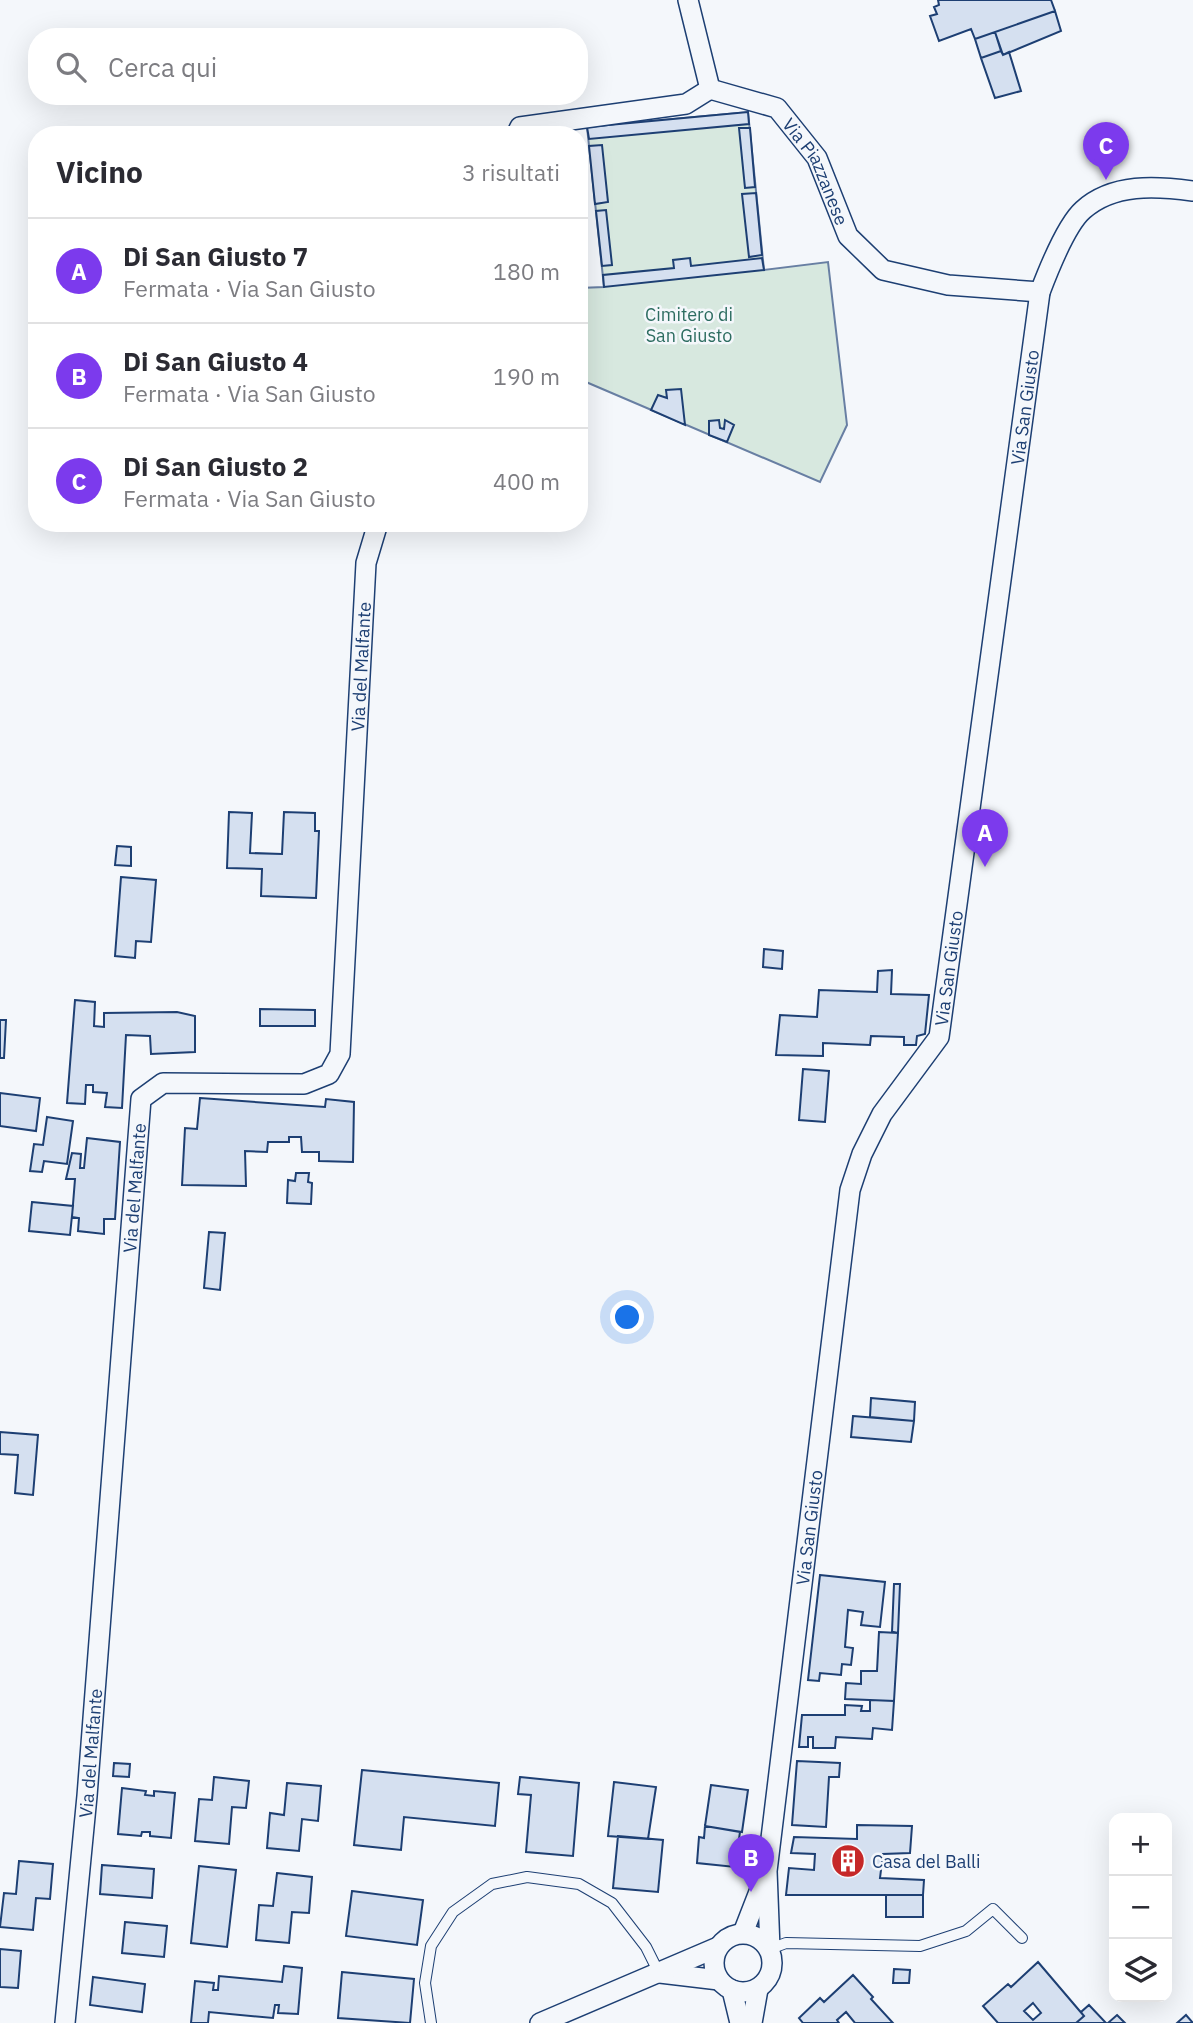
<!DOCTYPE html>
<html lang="it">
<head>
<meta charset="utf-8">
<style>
  :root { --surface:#fff; --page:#f2f2f3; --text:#2b2b33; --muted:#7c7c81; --line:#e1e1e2; --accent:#7c3aed }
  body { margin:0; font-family:"IBM Plex Sans",sans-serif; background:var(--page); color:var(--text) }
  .controls { position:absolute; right:21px; bottom:21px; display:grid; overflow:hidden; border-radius:14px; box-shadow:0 7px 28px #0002 }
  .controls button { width:63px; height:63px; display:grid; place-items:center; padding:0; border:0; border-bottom:2px solid var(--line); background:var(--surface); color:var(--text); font:35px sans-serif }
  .you { position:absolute; left:628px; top:1318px; width:24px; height:24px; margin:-18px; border:5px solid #fff; border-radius:50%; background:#1a73e8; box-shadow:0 0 0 10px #1a73e833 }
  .badge { display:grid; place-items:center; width:46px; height:46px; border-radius:50%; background:var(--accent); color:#fff; font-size:23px; font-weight:700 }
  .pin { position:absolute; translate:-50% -58px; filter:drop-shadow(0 2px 4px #0008) }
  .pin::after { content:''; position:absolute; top:37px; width:24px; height:21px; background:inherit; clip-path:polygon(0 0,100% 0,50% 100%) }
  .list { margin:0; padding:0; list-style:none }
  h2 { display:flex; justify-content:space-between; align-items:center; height:91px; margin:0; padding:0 28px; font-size:30px }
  h2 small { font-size:23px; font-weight:400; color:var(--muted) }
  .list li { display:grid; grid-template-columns:46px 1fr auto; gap:21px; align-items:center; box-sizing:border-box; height:105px; padding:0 28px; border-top:2px solid var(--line) }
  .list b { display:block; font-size:26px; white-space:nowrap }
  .list p { margin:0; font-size:23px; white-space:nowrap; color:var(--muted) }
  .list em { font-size:23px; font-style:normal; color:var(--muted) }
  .icon { flex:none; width:38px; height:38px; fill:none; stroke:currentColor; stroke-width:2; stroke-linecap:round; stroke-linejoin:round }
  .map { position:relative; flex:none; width:1193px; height:2023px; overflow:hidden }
  .search { position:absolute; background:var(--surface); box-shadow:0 7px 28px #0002; left:28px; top:28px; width:560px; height:77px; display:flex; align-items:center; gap:18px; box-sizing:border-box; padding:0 24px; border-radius:28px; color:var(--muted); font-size:26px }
  .panel { position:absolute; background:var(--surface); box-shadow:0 7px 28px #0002; left:28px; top:126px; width:560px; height:406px; border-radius:28px }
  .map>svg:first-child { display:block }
  .green { fill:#d7e8df; stroke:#687fa3; stroke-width:2 }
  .building { fill:#d5e0f0; stroke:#1d3f73; stroke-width:2; fill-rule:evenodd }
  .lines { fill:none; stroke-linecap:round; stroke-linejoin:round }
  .lane-casing { stroke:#1d3f73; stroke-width:12 }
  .street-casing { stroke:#1d3f73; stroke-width:22 }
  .lane { stroke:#f4f7fb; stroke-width:10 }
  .street { stroke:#f4f7fb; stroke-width:19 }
  .labels { text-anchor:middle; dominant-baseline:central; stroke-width:5; stroke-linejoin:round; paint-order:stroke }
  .street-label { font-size:18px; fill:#1d3f73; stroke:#f4f7fb }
  .park-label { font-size:18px; fill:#2c6c60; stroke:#f4f7fb }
  .poi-label { font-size:18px; fill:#1d3f73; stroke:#f4f7fb; text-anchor:start }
</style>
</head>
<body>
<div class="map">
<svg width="1193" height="2023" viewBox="0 0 1193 2023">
  <rect width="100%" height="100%" fill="#f4f7fb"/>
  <path class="green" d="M748,112L764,270L828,262L847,425L820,482L579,379V288L604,287L587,127Z"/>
  <path class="building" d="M938,0H1051L1055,11L975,39L971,29L939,41L930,16L937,14L934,7L939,5Z
    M1055,11L1061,31L1003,55L995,32Z
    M995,32L1001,51L981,58L975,39Z
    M1001,51L1003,55L1009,52L1021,91L995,98L981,58Z
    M748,112L749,124L589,139L587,127Z
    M739,128H750L755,187L745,188Z
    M602,145L608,202L595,204L589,146Z
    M756,193L762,255L749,257L742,194Z
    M606,210L612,265L602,266L596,211Z
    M690,258L691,266L762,258L764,270L604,287L603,275L674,268L673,260Z
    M681,389L685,425L651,410L658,395L667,398L666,390Z
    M719,420L720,428L724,429L725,420L734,425L727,442L709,435V421Z
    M229,812L252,813L250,853L282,854L284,812L315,813V831H319L316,898L261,896L262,869L227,868Z
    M117,846L131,847V866L115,865Z
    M121,877L156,880L151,942L136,941L135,958L115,956Z
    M764,949L783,951L782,969L763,967Z
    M892,970L891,994L929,995L925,1034L917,1036L916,1045H904V1037L871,1036L870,1045L823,1043V1056L776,1055L780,1015L817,1017L819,990L877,992L878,971Z
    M75,1000L95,1002L94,1026L104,1027V1013L177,1012L195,1016V1052L151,1054L150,1036L126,1035L122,1108L105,1107L107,1093L93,1092V1085H86L85,1104L67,1103Z
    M260,1009L315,1010V1026H260Z
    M0,1020H6L4,1058H0Z
    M803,1069L829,1071L825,1122L799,1120Z
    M0,1093L40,1098L36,1131L0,1126Z
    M200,1098L325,1107L326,1099L354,1102L353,1162L319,1161V1152H302L301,1137H289V1142H268L267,1152L245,1151L246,1186L182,1185L185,1128L197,1129Z
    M47,1117L73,1121L67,1164L44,1161L42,1172L30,1171L34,1144L43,1145Z
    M87,1138L120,1142L115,1219H104V1234L78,1231L79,1218L72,1217L75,1179H66L72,1153L81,1154L80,1168H84Z
    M296,1173H309L308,1182L312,1183L311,1204L287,1203L288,1180L295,1181Z
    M32,1202L73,1206L70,1235L29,1231Z
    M209,1232L225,1233L220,1290L204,1288Z
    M871,1398L915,1402L914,1421L870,1417Z
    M853,1416L914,1421L911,1442L851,1437Z
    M0,1432L38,1435L33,1495L15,1493L18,1455L0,1454Z
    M820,1575L885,1582L880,1627L861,1625L863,1612L848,1610L845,1647L853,1648L851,1665L842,1664L841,1675L820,1673L819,1681L808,1680Z
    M894,1584H900L898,1633L892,1632Z
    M879,1632L898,1633L894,1701L845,1699L846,1683L861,1684V1671H877Z
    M870,1700L894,1701L892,1730L873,1728L872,1739L836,1737L835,1748H813V1737H808V1747H799L802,1715H845V1705L862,1706L861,1711H870Z
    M797,1761L840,1763L839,1777H829L826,1827L792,1825Z
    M114,1763L130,1764L129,1777L113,1776Z
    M362,1770L499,1783L495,1826L404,1817L401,1850L354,1845Z
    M214,1777L249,1781L246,1808L232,1807L229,1844L195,1841L199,1799L212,1800Z
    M520,1777L579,1783L573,1856L526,1852L531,1795L518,1794Z
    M614,1782L656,1787L648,1839L608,1836Z
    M287,1783L321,1786L318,1821L302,1819L299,1851L267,1848L270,1813L284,1815Z
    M711,1785L748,1790L742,1832L705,1826Z
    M122,1788L146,1791L145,1795L154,1796V1791L175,1793L171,1838L150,1836V1832H142L141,1836L118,1834Z
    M857,1825L912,1826L910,1853L883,1854L880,1878L924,1880L923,1895H786L789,1868L814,1870L815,1854L791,1853L794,1837L857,1839Z
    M705,1826L740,1832L735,1867L697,1863L699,1837L704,1838Z
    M618,1836L663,1840L658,1892L613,1888Z
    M19,1861L53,1864L50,1899L36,1898L33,1930L0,1927L4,1893L16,1894Z
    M102,1865L154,1869L152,1898L100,1894Z
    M199,1866L236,1870L227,1947L191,1943Z
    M277,1873L312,1877L309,1913L292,1912L289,1943L256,1940L259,1905L273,1906Z
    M352,1891L423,1900L417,1945L346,1936Z
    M886,1895H923V1917H886Z
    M125,1922L167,1926L164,1957L122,1953Z
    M0,1949L21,1951L18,1988L0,1987Z
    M1038,1962L1084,2016L1076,2023H998L983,2006L1008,1984L1011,1987ZM1033,2003L1041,2013L1033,2020L1024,2011Z
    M284,1966L302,1968L298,2014L278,2013L279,2005H275L273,2018L209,2012L208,2023H191L195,1981L214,1983L213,1990H218L219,1976L282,1982Z
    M894,1969L910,1970L909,1983H893Z
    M342,1972L414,1979L410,2023L338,2018Z
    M853,1975L873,1997L871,1999L893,2023H855L846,2012L837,2020L839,2023H803L799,2018L820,1998L824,2002Z
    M93,1977L145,1984L142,2012L90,2005Z
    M1089,2005L1106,2023H1076L1084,2016L1081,2012Z
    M1117,2015L1125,2023H1108Z
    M1186,2015L1193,2023H1177Z"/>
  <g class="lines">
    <g class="lane-casing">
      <path id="lane" d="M770,1949L786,1943L920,1946L966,1931L993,1909L1022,1938
        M431,2023L425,1983L431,1946L453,1912L492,1884L527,1877L579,1884L612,1903L646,1947L659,1973"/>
    </g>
    <g class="street-casing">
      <g id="street">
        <path d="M688,0L710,89"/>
        <path id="s1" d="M710,89L777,108L817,158L848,236L883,270L948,285L1040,292"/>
        <path d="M516,135L520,127L686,104L710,89"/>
        <path d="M743,1933L764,1879"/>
        <circle cx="743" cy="1963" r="29"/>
        <path id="s2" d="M770,1949L767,1871L850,1190L862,1154L882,1114L939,1037L1040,292C1048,271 1066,225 1083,210C1113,183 1156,186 1193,191"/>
        <path d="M660,1973L719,1980"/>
        <path d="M732,1990L740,2023"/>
        <path id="s3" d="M65,2023L87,1796L141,1099L163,1083L304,1084L329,1074L340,1054L366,563L378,523"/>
        <path d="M540,2023L718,1947"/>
        <path d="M752,2023L758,1989"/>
      </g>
    </g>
    <use href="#lane" class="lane"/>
    <use href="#street" class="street"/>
  </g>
  <defs>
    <g id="building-disc" transform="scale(1.75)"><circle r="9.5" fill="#c62828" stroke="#f4f7fb"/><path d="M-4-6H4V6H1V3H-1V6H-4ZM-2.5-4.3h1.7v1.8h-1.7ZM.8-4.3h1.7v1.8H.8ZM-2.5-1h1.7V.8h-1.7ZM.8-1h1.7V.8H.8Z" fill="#fff"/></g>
  </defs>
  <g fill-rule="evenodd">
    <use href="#building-disc" x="848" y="1861"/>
  </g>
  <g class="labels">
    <g class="street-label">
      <text stroke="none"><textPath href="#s1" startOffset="145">Via Piazzanese</textPath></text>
      <text stroke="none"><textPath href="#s2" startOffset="1578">Via San Giusto</textPath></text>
      <text stroke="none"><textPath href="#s3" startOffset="1533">Via del Malfante</textPath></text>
      <text stroke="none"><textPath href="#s2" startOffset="1012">Via San Giusto</textPath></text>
      <text stroke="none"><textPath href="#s3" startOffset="838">Via del Malfante</textPath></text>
      <text stroke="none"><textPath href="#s2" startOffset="424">Via San Giusto</textPath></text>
      <text stroke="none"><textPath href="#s3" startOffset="271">Via del Malfante</textPath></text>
    </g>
    <g class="park-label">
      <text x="689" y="314">Cimitero di<tspan x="689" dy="21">San Giusto</tspan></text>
    </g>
    <g class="poi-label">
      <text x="872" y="1861">Casa del Balli</text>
    </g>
  </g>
</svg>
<div class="controls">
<button>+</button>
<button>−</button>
<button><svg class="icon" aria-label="layers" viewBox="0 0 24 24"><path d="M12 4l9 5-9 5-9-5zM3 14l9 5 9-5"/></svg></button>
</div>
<div class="you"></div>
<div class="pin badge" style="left:985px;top:867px">A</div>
<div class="pin badge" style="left:751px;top:1892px">B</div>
<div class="pin badge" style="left:1106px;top:180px">C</div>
<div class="search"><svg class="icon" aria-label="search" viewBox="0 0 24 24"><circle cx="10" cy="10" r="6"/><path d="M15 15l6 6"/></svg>Cerca qui</div>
<section class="panel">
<h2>Vicino<small>3 risultati</small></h2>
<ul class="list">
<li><span class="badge">A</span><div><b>Di San Giusto 7</b><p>Fermata · Via San Giusto</p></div><em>180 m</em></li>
<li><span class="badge">B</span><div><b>Di San Giusto 4</b><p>Fermata · Via San Giusto</p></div><em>190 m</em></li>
<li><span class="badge">C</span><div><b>Di San Giusto 2</b><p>Fermata · Via San Giusto</p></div><em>400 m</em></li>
</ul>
</section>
</div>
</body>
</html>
